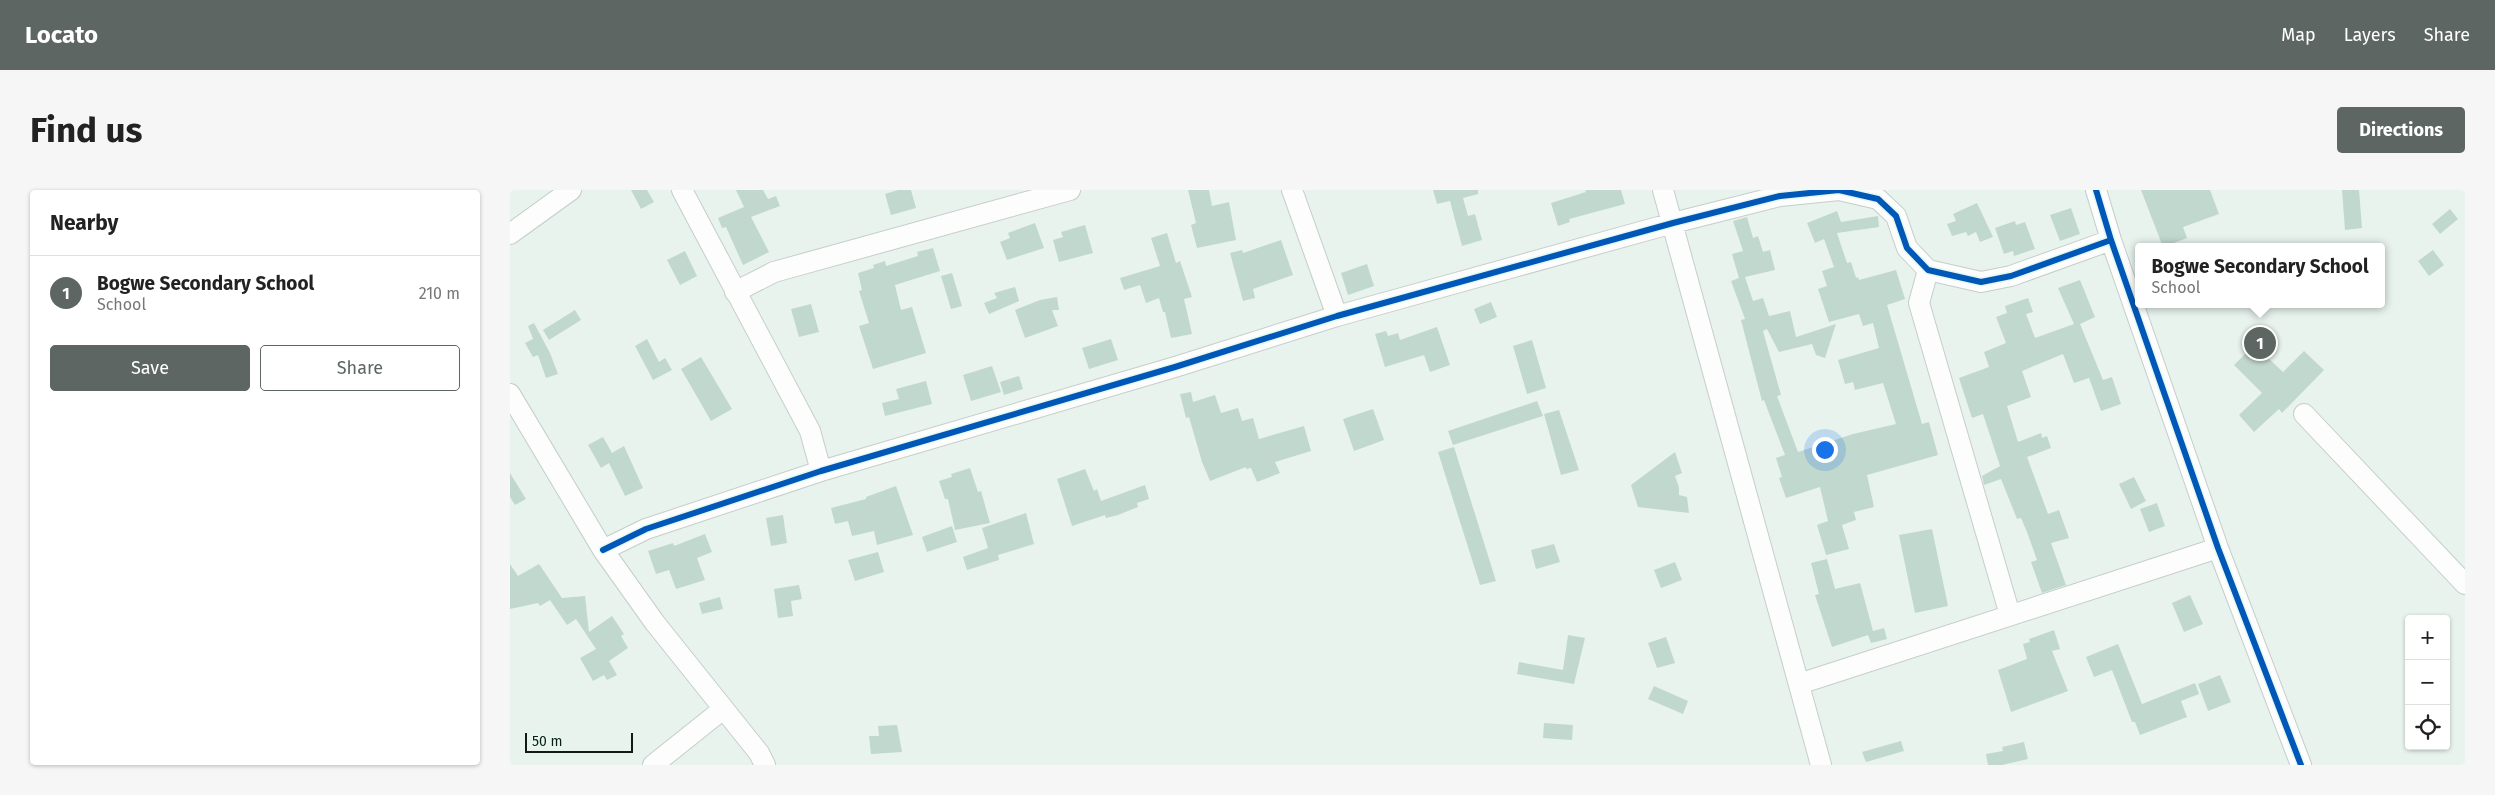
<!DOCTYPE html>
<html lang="en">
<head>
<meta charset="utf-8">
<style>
  :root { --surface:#fff; --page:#f6f6f6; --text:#222; --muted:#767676; --line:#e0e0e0; --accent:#5d6662 }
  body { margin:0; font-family:"Fira Sans",sans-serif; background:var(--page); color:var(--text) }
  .controls { position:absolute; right:15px; bottom:15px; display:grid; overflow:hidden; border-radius:5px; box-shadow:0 1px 4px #0004 }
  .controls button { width:45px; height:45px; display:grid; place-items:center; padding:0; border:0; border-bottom:1px solid var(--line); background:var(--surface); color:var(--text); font:25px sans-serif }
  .scale { position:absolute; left:15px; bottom:12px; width:108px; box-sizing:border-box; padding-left:5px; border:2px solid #121a17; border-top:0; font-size:14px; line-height:18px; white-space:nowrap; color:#121a17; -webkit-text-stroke:4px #e3f8ef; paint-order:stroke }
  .you { position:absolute; left:1314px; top:259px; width:18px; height:18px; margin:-12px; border:4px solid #fff; border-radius:50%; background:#1a73e8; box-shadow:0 0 0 8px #1a73e833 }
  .badge { display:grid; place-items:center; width:32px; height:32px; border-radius:50%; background:var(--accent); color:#fff; font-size:16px; font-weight:700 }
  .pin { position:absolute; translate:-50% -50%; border:2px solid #fff; box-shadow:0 1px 5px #0006 }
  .popup { position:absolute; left:1625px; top:53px; width:250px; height:65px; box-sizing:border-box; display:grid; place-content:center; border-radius:5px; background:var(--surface); filter:drop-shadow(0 1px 4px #0005); font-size:16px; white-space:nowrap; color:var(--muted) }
  .popup b { font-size:19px; color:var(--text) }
  .popup::after { content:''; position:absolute; left:50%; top:100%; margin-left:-10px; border:10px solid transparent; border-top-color:var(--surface) }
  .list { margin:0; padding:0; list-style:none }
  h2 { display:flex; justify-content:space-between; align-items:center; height:65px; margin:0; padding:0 20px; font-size:21px }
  h2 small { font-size:16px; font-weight:400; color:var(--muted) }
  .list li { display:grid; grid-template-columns:32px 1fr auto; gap:15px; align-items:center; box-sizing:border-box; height:75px; padding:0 20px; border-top:1px solid var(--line) }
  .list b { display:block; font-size:19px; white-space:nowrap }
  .list p { margin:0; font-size:16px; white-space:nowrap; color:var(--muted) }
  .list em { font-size:16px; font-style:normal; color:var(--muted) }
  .actions { display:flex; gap:10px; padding:15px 20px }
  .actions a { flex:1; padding:11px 0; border:1px solid var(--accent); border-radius:5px; text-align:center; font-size:18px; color:var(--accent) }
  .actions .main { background:var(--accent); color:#fff }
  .icon { flex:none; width:28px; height:28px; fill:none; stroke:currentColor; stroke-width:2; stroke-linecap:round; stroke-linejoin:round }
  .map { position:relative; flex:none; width:1955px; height:575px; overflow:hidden; border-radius:5px }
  header { display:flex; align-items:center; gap:30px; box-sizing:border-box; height:70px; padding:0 25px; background:var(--accent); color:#fff }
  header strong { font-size:24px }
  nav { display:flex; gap:28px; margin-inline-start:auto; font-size:18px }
  .intro { display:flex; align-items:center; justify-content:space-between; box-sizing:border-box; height:120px; padding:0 30px }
  h1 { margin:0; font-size:35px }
  .button { padding:12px 22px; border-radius:5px; background:var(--accent); color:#fff; font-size:18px; font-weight:700 }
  main { display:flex; gap:30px; padding:0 30px }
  aside { flex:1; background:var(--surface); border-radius:5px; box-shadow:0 1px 4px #0004 }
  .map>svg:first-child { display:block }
  .building { fill:#c1d8cf }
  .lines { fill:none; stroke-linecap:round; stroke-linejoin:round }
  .minor-casing { stroke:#c5ceca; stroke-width:22 }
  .minor { stroke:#fcfdfc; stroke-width:20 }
  .cycleway-casing { stroke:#e3f8ef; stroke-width:9 }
  .cycleway { stroke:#0057b8; stroke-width:6 }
</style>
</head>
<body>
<header>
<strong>Locato</strong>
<nav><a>Map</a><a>Layers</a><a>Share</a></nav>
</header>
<div class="intro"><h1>Find us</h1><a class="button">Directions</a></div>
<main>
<aside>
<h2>Nearby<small></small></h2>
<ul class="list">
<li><span class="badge">1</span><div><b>Bogwe Secondary School</b><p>School</p></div><em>210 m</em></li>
</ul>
<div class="actions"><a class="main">Save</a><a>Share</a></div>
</aside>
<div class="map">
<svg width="1955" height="575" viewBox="0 0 1955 575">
  <rect width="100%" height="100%" fill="#e8f3ee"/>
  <path class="building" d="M121,0H137L144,12L131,19Z
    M226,0H253L258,9L266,6L270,16L241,27L259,62L233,75L216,37L212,38L208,28L234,17Z
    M388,0H401L406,18L381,25L375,4Z
    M678,0H699L702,16L719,12L726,50L687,58L681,35L686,33Z
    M923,0H968V4L953,8L958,26L965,24L972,50L952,56L940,11L927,14Z
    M1075,0H1111L1115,14L1059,29L1060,32L1048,36L1041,13L1076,2Z
    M1631,0H1700L1709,24L1673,37L1677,48L1653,57Z
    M1832,0H1849L1852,38L1835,40Z
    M1467,13L1483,47L1470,52L1466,42L1458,46L1456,42L1442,46L1437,34L1446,31L1443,24Z
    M1561,18L1570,44L1550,51L1540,25Z
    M1940,19L1948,29L1930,44L1922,34Z
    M1327,21L1331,32L1368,26L1369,37L1327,43L1337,73L1341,72L1346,88L1348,87L1349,90L1386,80L1395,109L1377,115L1412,234L1419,232L1428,265L1357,285L1364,317L1344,322L1346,330L1332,335L1339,359L1316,365L1307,335L1318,331L1310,297L1276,308L1269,288L1272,287L1266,268L1275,265L1254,210L1252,211L1246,188L1231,130L1235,129L1221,91L1229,88L1222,64L1233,61L1223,31L1237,27L1243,48L1248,46L1253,62L1260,60L1265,80L1235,87L1243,111L1253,108L1259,126L1280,121L1286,147L1326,134L1315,168L1306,165L1302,154L1269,162L1257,139L1253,141L1271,205L1267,206L1288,262L1343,244L1386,234L1373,193L1345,200L1343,192L1335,194L1328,170L1369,158L1363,133L1353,136L1349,124L1319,132L1308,99L1317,96L1312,81L1324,77L1314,49L1305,53L1297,33Z
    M1505,31L1506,35L1515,32L1525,59L1504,66L1503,61L1494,64L1485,38Z
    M525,33L534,58L497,70L490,52L500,48L498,43Z
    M575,35L583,63L549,72L543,50L553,47L551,42Z
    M657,43L666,73L670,71L682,107L674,109L682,144L661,148L655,122H653L649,108L636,113L630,95L614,100L610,88L650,76L641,48Z
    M771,50L783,85L743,99L745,108L733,111L720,63L732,60L733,63Z
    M423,58L430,81L385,95L391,120L402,117L416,163L363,179L349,136L359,133L349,101L352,100L348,83L364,78L363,75L375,71L376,76L408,66L407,62Z
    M1923,60L1934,75L1919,86L1908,71Z
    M175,61L187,86L170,95L157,70Z
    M857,74L864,96L838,105L831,83Z
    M442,83L452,116L441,119L431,86Z
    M1570,90L1585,127L1570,134L1593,190L1602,187L1611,214L1591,221L1579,188L1564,193L1553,164L1512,181L1521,207L1497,216L1508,252L1531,243L1532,248L1537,246L1541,258L1517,267L1538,324L1549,320L1559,348L1541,353L1556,395L1532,403L1521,372L1527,370L1517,342L1511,328L1507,329L1491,289L1474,295L1472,286L1490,276L1473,224L1462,228L1449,188L1479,177L1474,162L1496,153L1486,127L1497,123L1495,116L1518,108L1523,122L1516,124L1525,148L1564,134L1548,98Z
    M505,97L509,111L479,124L474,113L487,108L484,103Z
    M547,107L549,120H542L548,136L515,148L505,120L530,110Z
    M981,112L987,127L970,134L964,119Z
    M301,114L309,142L289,147L281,119Z
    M65,120L71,130L39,150L33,140Z
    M24,133L40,163L48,184L36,188L28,165L23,167L15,153L23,149L18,136Z
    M927,137L940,175L920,182L914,165L875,177L865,144L876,141L878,146L888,143L890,150Z
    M137,149L149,172L155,168L162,180L143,190L125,156Z
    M601,149L608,170L579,179L572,158Z
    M1022,150L1036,198L1017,204L1003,156Z
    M1744,155L1773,182L1794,161L1814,180L1772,223L1769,219L1744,242L1729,225L1752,203L1724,175Z
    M191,167L222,219L201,231L171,179Z
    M482,176L491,202L461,211L453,185Z
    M509,186L513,199L494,205L490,192Z
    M416,191L422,214L375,226L372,213L389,209L386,199Z
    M681,202L683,212L705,205L711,223L728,218L732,231L743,228L749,249L794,236L801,261L765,272L770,283L747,292L741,278L736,279V277L700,291L692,272L679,227L676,228L670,204Z
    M1027,211L1033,226L943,255L938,241Z
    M863,219L874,250L844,261L833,229Z
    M1049,220L1069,280L1051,285L1034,224Z
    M93,247L102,263L114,256L133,298L115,306L99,273L91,278L78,255Z
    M944,257L986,391L970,395L928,262Z
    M1165,262L1172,283L1165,286L1169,297V305L1177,307L1179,323L1128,317L1121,295Z
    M460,278L468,302L471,301L480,333L445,340L438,309H435L429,291L442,287L441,284Z
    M575,279L584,301L587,299L591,311L635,295L639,309L627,313L628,317L608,325L596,328L595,325L562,336L547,289Z
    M0,283L16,309L5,315L0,307Z
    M1624,287L1636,311L1621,319L1609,294Z
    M386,296L403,345L367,355L364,341L342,346L338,331L325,334L321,318L356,309V307Z
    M1647,313L1655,336L1639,342L1630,319Z
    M516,323L524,354L488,365L489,370L457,380L453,367L478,358L472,338Z
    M273,325L277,353L261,356L256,328Z
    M442,336L447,352L417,362L412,347Z
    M1422,339L1438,416L1405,423L1389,345Z
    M195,344L202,362L187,368L195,390L166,399L159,380L146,384L138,361L163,353L164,356Z
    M1044,354L1050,372L1026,379L1021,360Z
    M368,362L374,382L345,391L338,370Z
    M1317,369L1325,399L1350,393L1363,441L1374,438L1377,449L1361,453L1358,445L1322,457L1305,405L1309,404L1301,373Z
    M1165,372L1172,390L1151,398L1144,380Z
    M0,374L8,386L29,374L52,408L75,406L79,442L102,426L114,444L111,446L118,458L99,471L107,485L97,490L94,485L83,491L70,468L86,459L66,429L57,435L40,410L30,416L28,413L0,419Z
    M289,395L292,409L281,411L283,426L268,428L264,399Z
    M1680,405L1693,434L1674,442L1662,413Z
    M210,407L213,419L192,424L189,413Z
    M1544,440L1550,459L1542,461L1558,501L1501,522L1488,480L1517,469L1513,454L1520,452L1519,449Z
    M1058,445L1075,448L1064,494L1007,484L1009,472L1053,480Z
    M1156,447L1165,473L1147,478L1138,453Z
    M1608,454L1632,514L1685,493L1689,504L1671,511L1677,527L1630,545L1625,532H1622L1602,480L1584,487L1576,467Z
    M1710,485L1721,512L1698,521L1688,494Z
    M1144,496L1178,511L1173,524L1138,509Z
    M1034,533L1063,535L1062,550L1033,548Z
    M387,535L392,562L361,564L359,546H369L368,536Z
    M1391,551L1394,561L1356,572L1352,562Z
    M1514,552L1518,569L1492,575H1478L1476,564L1493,561L1492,557Z"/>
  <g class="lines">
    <g class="minor-casing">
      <path id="minor" d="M172,0L300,241L311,281
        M782,0L827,126
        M1153,0L1311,575
        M1586,0L1601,50L1708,358L1791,575
        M0,44L61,0
        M1418,80L1409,113L1500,425
        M225,102L264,82L560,0
        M0,204L93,360L145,433L249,563L255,575
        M1794,224L1955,394
        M93,360L136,339L311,281L665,177L827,126L1163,33L1270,6L1329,0L1368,9L1386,26L1397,58L1418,80L1471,92L1501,86L1601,50
        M1289,494L1708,358
        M143,575L212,520"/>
    </g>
    <use href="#minor" class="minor"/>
    <g class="cycleway-casing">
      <path id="cycleway" d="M1586,0L1601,50L1708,358L1791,575
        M93,360L136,339L311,281L665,177L827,126L1163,33L1270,6L1329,0L1368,9L1386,26L1397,58L1418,80L1471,92L1501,86L1601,50"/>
    </g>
    <use href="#cycleway" class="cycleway"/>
  </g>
</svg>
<div class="controls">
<button>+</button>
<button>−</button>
<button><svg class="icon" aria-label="locate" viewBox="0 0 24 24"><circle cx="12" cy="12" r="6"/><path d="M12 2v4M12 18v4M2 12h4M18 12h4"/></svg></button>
</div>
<div class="scale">50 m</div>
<div class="you"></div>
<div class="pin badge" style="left:1750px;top:153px">1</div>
<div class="popup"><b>Bogwe Secondary School</b>School</div>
</div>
</main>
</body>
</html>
